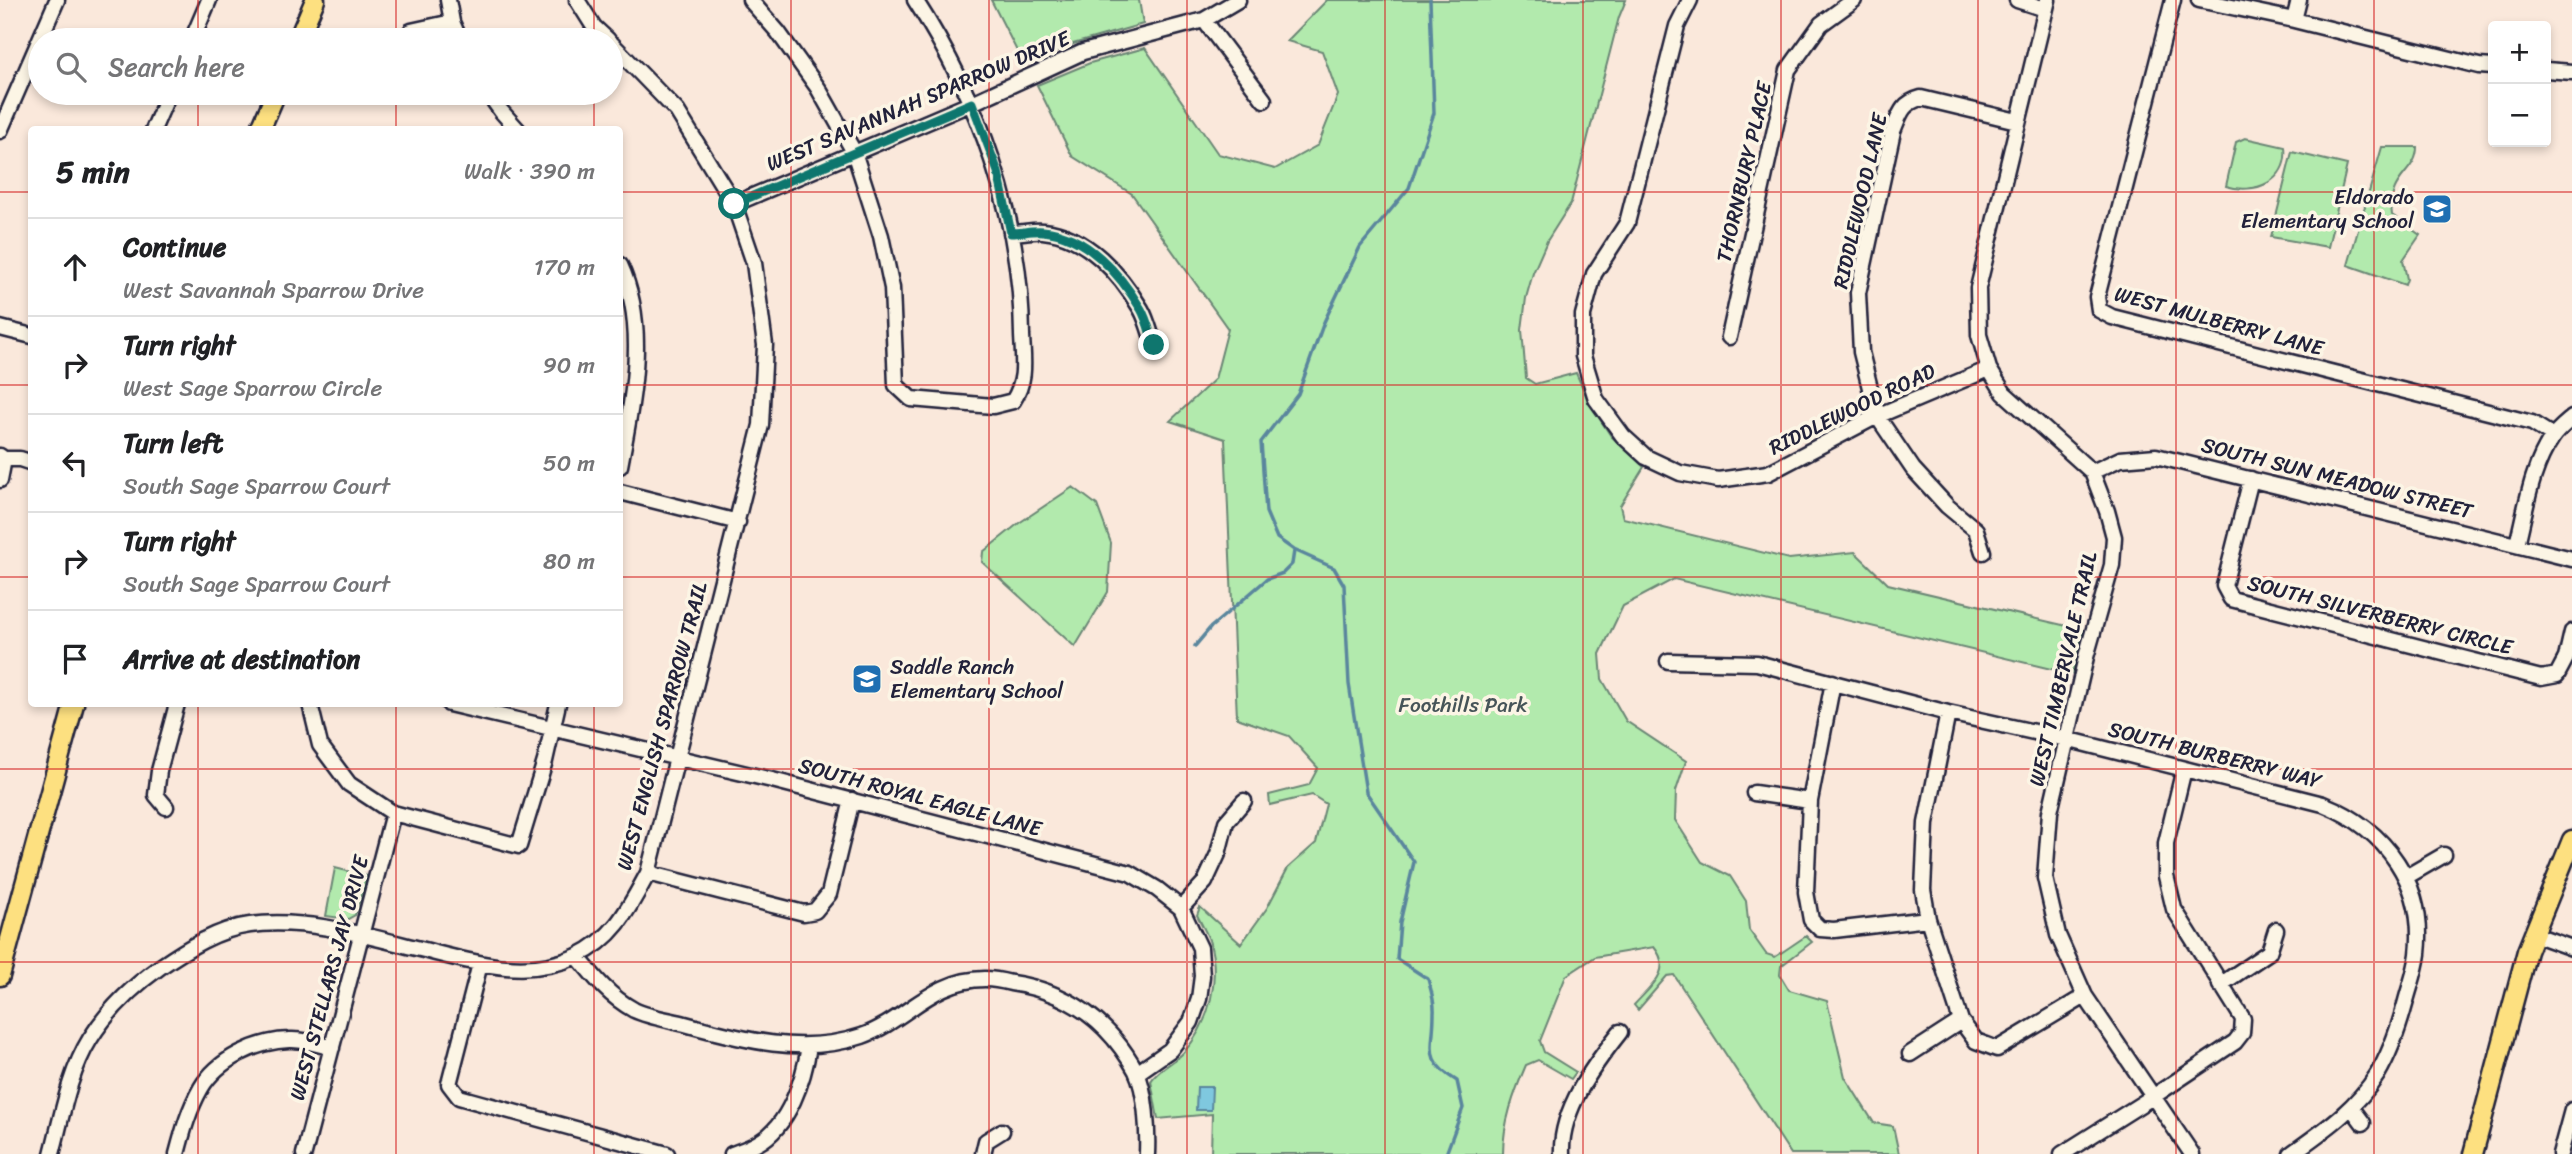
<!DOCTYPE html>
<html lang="en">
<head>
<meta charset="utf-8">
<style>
  :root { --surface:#fff; --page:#f2f2f2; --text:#202124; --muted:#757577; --line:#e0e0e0 }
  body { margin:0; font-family:Sriracha,sans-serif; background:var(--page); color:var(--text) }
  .controls { position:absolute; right:21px; top:21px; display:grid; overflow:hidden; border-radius:7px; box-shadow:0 4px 10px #0003 }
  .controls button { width:63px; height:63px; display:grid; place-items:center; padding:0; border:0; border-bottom:2px solid var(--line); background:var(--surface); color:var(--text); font:35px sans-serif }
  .stop { position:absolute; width:21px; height:21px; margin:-16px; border:5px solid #0f766e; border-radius:50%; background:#fff }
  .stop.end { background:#0f766e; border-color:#fff; box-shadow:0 2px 7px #0008 }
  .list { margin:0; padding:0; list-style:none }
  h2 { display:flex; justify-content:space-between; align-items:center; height:91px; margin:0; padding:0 28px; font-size:30px }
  h2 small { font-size:23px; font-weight:400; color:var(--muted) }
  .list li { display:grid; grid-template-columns:46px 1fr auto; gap:21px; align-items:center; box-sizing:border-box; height:98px; padding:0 28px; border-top:2px solid var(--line) }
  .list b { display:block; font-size:26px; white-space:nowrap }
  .list p { margin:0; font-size:23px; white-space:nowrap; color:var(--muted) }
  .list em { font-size:23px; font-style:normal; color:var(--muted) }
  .icon { flex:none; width:38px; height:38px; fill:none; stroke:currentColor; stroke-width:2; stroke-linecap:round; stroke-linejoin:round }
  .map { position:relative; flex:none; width:2572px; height:1154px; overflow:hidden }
  .search { position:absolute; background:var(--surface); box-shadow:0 4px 10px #0003; left:28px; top:28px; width:595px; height:77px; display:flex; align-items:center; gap:18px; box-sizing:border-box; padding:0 24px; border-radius:38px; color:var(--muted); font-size:26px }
  .panel { position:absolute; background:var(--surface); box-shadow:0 4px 10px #0003; left:28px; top:126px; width:595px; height:581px; border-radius:7px }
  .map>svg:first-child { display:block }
  .green { fill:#b2eaad; stroke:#6a8674; stroke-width:2 }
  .water { fill:#7fc8df; stroke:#5a869d; stroke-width:2 }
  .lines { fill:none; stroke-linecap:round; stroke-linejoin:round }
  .stream { stroke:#5a869d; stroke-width:3.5 }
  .minor-casing { stroke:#22223b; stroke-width:19 }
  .major-casing { stroke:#22223b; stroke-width:23 }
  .minor { stroke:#fcf5e5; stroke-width:14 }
  .major { stroke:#fde080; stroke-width:18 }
  .route { stroke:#0f766e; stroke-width:9 }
  .grid { fill:none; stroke:#d62828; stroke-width:2; stroke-opacity:0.55 }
  .labels { text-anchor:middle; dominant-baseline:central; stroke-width:7; stroke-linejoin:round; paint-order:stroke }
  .street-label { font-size:21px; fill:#22223b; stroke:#fcf5e5 }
  .poi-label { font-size:21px; fill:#22223b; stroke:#fcf5e5; text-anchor:end }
  .park-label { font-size:21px; fill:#465458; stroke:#fcf5e5 }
</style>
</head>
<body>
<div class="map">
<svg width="2572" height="1154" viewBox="0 0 2572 1154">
  <rect width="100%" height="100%" fill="#fae8db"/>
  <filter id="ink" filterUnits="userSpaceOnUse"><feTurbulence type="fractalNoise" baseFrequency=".0143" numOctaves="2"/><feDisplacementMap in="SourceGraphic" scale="14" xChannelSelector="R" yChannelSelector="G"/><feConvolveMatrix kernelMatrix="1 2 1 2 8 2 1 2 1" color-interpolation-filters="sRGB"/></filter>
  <g filter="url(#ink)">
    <path class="green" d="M991,0H1139L1143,24L1073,44L1024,65Z
      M1327,0H1626L1619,17L1571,203L1547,241L1533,273L1526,298L1522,330L1526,378L1535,384L1576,373L1590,404L1611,436L1644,467L1620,506L1623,518L1789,559L1855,552L1888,584L2084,630L2072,674L1674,579L1623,606L1600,654L1602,679L1626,721L1686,761L1676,791L1675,820L1702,862L1730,876L1746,901L1749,930L1766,954L1775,957L1806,936L1812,942L1781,966L1780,975L1789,990L1827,1001L1845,1077L1874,1123L1893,1126L1899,1154H1791L1674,975L1667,976L1638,1010L1634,1005C1650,987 1674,971 1654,947L1595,957L1566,976L1540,1041L1544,1052L1576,1072L1571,1079L1538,1060L1526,1065C1514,1093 1503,1123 1503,1154H1211L1212,1114L1158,1119L1151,1081C1159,1068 1174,1063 1184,1052C1210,1023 1221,978 1209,940C1206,932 1201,923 1197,915L1200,907L1241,944L1267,908L1288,868L1316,843L1326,804L1312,795L1270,805L1269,795L1309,785L1318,768L1289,736L1237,718L1225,439L1170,421L1215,379L1228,329L1132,194L1072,156L1037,85L1090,63L1145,48L1218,154L1275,169L1318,145L1338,95L1322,51L1287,41Z
      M2245,138L2285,147C2289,182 2254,195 2226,186L2236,142Z
      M2382,147H2417C2417,174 2387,175 2392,215L2420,235L2403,260L2407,279L2405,285L2348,265Z
      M2292,152L2347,165L2328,247L2271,237Z
      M1073,487L1097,505L1111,543L1108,592L1075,647L982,562L983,552L1019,523Z
      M335,868L367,876L355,915L348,919L326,916Z"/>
    <path class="water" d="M1197,1087H1212L1211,1110H1196Z"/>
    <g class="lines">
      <path class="stream" d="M1430,0L1434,113L1409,188L1360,247L1324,322L1298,394L1261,442L1266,512L1277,538L1294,550L1334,568L1344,585L1349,684L1366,792L1414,862L1400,922L1397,959L1428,979C1431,990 1435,1002 1434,1013C1434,1049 1422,1060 1457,1081L1463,1108L1446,1154
        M1195,646L1211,627L1267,579L1283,573L1292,564L1294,551"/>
      <g class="minor-casing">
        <path id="minor" d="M448,0L452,22L460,40
          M577,0L594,27L608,40
          M750,0L778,32L818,88L854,152L881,236L892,288L896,385L911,399L993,406L1013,401C1027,379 1023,361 1022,335C1021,216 979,99 915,0
          M1690,0L1677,26L1627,223L1594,274L1583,315V356L1596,399L1623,436L1646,457L1680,473L1718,480L1768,473L1877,416L1989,369
          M2017,0L2045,9
          M2048,0L1978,288L1979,335L1989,369L2004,393L2092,472L2107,511L2114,537L2112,565L2086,657L2050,812L2045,878L2058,935L2085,996L2192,1154
          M2173,0L2097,297L2099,310L2112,317L2532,423L2553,436
          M2199,0L2294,20L2479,66L2493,67
          M1204,20L1264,100
          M2294,20L2299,0
          M411,31L452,22
          M192,40L209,0
          M2546,70L2572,72
          M488,93L501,111L518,130
          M153,130L169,93
          M0,131L57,0
          M734,204L972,103L1083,52L1204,20L1238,0
          M1011,233C1021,233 1033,230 1043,231C1087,235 1120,274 1141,309C1147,319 1150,333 1154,344
          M620,265C649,327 632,401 620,466
          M0,328L32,336
          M1729,337L1788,70L1821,24L1854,0
          M0,456L4,459L0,480
          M4,459H20L32,463
          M2092,472L2120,459L2156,456L2572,559
          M2251,479L2224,586L2231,599L2541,678L2557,675L2566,658L2572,632
          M620,492L738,522
          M2517,544C2526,509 2531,468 2552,438C2557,430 2565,424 2572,418
          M1983,552L1976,530L1947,506L1913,469L1877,416L1861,352L1858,293L1893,131C1900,114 1902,103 1921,98L2017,121
          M1668,661L1757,663L1948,713L2066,739L2323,804C2386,829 2426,885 2418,954C2416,970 2410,986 2406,1001C2399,1027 2391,1052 2377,1075C2355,1110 2323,1131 2291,1154
          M1833,682L1810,801L1806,892L1811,920L1820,929L1834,930L1928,919
          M310,704L320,745L349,784L393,813L519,846L545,761L558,704
          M449,704L772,780L1130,873L1157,889L1181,908L1200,948L1202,976L1199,999L1191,1022L1170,1050L1137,1073
          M1948,713L1926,823L1923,890L1928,919L1961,1021L1976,1041L1997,1049L2085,996
          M1754,793L1810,801
          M166,807L156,795L159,771L177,704
          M648,873L804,913L815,911L829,894L852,800
          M2406,877L2444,855
          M1181,908L1205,882L1218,854L1226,822L1244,801
          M2533,934L2572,948
          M577,956C594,977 610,997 634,1010C649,1017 669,1020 685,1024C743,1040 803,1056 862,1036C907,1020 932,979 985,979C993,979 1003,981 1011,983C1066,991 1109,1021 1136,1071C1146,1091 1148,1131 1147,1154
          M480,964L449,1084L459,1097L667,1154
          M2220,985L2269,952L2276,930
          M1910,1054L1961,1021
          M2351,1107L2363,1123
          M52,1154C62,1116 69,1073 90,1039C108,1010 132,987 160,967C186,949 218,929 250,925C303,918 361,934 412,947C466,960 523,981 577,956C615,938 629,908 648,873L761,425L765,345L754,263L734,204L677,111L611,43
          M177,1154C183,1131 189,1109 201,1088C218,1059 257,1041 289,1040C303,1039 318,1044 332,1048
          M304,1154L393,813
          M732,1154C740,1151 750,1148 758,1143C789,1126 804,1079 809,1046
          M983,1154L986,1141L1002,1131
          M1562,1154C1560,1110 1594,1065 1620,1032
          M2062,1154L2154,1096L2235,1042L2242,1033L2243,1019L2174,909L2166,876V843L2184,769
          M2560,1154L2572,1110"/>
      </g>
      <g class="major-casing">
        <path id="major" d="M298,40L315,0
          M260,130L276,93
          M0,976L74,704
          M2473,1154L2527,951L2572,840"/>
      </g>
      <use href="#minor" class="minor"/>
      <use href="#major" class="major"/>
    </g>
  </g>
  <g class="lines" filter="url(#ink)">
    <path class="route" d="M734,204L972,103L998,172L1011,233C1021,233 1033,230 1043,231C1087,235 1120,274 1141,309C1147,319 1150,333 1154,345"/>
  </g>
  <path class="grid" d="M198,0V40M396,0V40M594,0V40M791,0V1154M989,0V1154M1187,0V1154M1385,0V1154M1583,0V1154M1781,0V1154M1978,0V1154M2176,0V1154M2374,0V1154M198,93V130M396,93V130M594,93V130M0,192H32M620,192H2572M0,385H32M620,385H2572M0,577H32M620,577H2572M198,704V1154M396,704V1154M594,704V1154M0,769H2572M0,962H2572"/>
  <defs>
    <g id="school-square" transform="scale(1.575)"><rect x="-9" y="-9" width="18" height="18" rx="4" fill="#1f6fb2" stroke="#fcf5e5"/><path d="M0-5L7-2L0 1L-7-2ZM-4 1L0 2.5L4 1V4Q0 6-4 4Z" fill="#fff"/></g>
  </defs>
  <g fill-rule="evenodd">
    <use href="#school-square" x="2437" y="209"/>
    <use href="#school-square" x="867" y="679"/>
  </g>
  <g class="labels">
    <g class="street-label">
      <text transform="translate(918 101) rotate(-23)">WEST SAVANNAH SPARROW DRIVE</text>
      <text transform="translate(1744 172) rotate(-77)">THORNBURY PLACE</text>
      <text transform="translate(1860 201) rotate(-77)">RIDDLEWOOD LANE</text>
      <text transform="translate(2219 321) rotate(15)">WEST MULBERRY LANE</text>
      <text transform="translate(1852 409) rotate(-26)">RIDDLEWOOD ROAD</text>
      <text transform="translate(2337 478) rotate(14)">SOUTH SUN MEADOW STREET</text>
      <text transform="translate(2380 615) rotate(14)">SOUTH SILVERBERRY CIRCLE</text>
      <text transform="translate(2063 669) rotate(-77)">WEST TIMBERVALE TRAIL</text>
      <text transform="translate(662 726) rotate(-75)">WEST ENGLISH SPARROW TRAIL</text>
      <text transform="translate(2215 755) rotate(14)">SOUTH BURBERRY WAY</text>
      <text transform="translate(920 797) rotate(15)">SOUTH ROYAL EAGLE LANE</text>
      <text transform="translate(329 978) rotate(-75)">WEST STELLARS JAY DRIVE</text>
    </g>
    <g class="poi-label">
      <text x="2414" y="197">Eldorado<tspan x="2414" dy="24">Elementary School</tspan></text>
      <text x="890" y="667" text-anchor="start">Saddle Ranch<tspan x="890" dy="24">Elementary School</tspan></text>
    </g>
    <g class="park-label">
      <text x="1463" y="705">Foothills Park</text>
    </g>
  </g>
</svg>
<div class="controls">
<button>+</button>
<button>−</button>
</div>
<div class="stop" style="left:734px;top:204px"></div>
<div class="stop end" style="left:1154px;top:345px"></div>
<div class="search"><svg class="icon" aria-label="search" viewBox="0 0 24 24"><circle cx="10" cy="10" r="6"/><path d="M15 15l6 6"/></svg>Search here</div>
<section class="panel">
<h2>5 min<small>Walk · 390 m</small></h2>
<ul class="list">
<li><svg class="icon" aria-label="ahead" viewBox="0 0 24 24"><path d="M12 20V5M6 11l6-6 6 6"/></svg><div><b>Continue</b><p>West Savannah Sparrow Drive</p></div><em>170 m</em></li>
<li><svg class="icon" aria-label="right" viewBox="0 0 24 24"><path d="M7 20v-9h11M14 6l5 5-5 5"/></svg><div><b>Turn right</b><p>West Sage Sparrow Circle</p></div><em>90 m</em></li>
<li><svg class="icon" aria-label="left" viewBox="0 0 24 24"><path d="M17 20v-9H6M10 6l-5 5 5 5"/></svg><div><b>Turn left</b><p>South Sage Sparrow Court</p></div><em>50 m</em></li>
<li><svg class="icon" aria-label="right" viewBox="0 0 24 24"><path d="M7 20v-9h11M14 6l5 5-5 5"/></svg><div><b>Turn right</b><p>South Sage Sparrow Court</p></div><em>80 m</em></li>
<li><svg class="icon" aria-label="arrive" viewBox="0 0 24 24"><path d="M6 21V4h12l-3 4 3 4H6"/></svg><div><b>Arrive at destination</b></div></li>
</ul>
</section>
</div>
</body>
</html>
